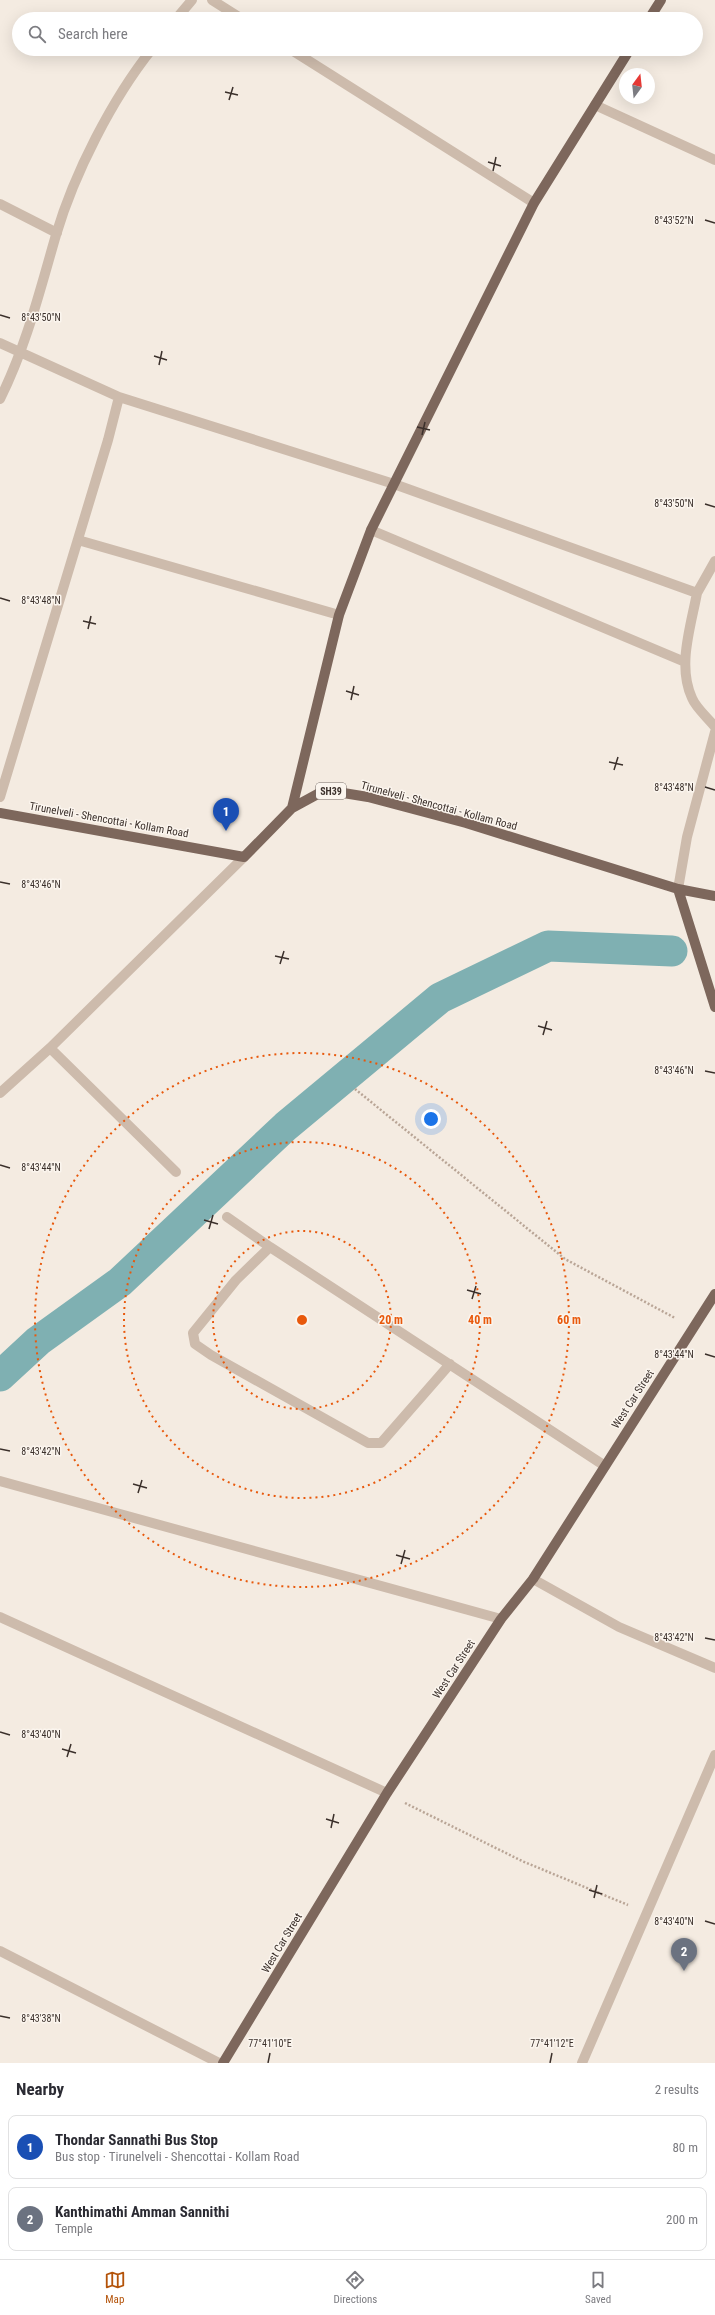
<!DOCTYPE html>
<html lang="en">
<head>
<meta charset="utf-8">
<style>
  :root { --surface:#fff; --page:#f7f7f7; --text:#2b2b33; --muted:#7c7c81; --line:#e1e1e2; --accent:#b45309 }
  body { margin:0; font-family:"Roboto Condensed",sans-serif; background:var(--page); color:var(--text) }
  .compass { position:absolute; left:619px; top:68px; width:36px; height:36px; border-radius:50%; background:var(--surface); box-shadow:0 4px 16px #0002; rotate:15deg }
  .you { position:absolute; left:431px; top:1119px; width:14px; height:14px; margin:-10px; border:3px solid #fff; border-radius:50%; background:#1a73e8; box-shadow:0 0 0 6px #1a73e833 }
  .badge { display:grid; place-items:center; width:26px; height:26px; border-radius:50%; background:var(--accent); color:#fff; font-size:13px; font-weight:700 }
  .pin { position:absolute; translate:-50% -33px; filter:drop-shadow(0 1px 2px #0008) }
  .pin::after { content:''; position:absolute; top:21px; width:14px; height:12px; background:inherit; clip-path:polygon(0 0,100% 0,50% 100%) }
  .list { margin:0; padding:0; list-style:none }
  h2 { display:flex; justify-content:space-between; align-items:center; height:52px; margin:0; padding:0 16px; font-size:17px }
  h2 small { font-size:13px; font-weight:400; color:var(--muted) }
  .list li { display:grid; grid-template-columns:26px 1fr auto; gap:12px; align-items:center; box-sizing:border-box; height:64px; margin:0 8px 8px; padding:0 8px; border:1px solid var(--line); border-radius:8px }
  .list b { display:block; font-size:15px; white-space:nowrap }
  .list p { margin:0; font-size:13px; white-space:nowrap; color:var(--muted) }
  .list em { font-size:13px; font-style:normal; color:var(--muted) }
  .icon { flex:none; width:22px; height:22px; fill:none; stroke:currentColor; stroke-width:2; stroke-linecap:round; stroke-linejoin:round }
  .map { position:relative; flex:none; width:715px; height:2063px; overflow:hidden }
  .search { position:absolute; background:var(--surface); box-shadow:0 4px 16px #0002; left:12px; right:12px; top:12px; height:44px; display:flex; align-items:center; gap:10px; box-sizing:border-box; padding:0 14px; border-radius:22px; color:var(--muted); font-size:15px }
  .sheet { height:196px; background:var(--surface) }
  nav { display:flex; justify-content:space-around; align-items:center; box-sizing:border-box; height:56px; border-top:1px solid var(--line); background:var(--surface); font-size:11px; color:var(--muted) }
  nav a { display:grid; justify-items:center; gap:2px }
  nav .on { color:var(--accent) }
  .map>svg:first-child { display:block }
  .lines { fill:none; stroke-linecap:round; stroke-linejoin:round }
  .canal { stroke:#7fb0b2; stroke-width:31 }
  .path { stroke:#b9a596; stroke-width:2.5; stroke-dasharray:2 2; stroke-linecap:butt }
  .minor { stroke:#cdbbac; stroke-width:10 }
  .major { stroke:#7d675c; stroke-width:10 }
  .ticks { fill:none; stroke:#3b302b; stroke-width:1.5 }
  .ring { fill:none; stroke:#e8590c; stroke-width:2; stroke-dasharray:2 4 }
  .labels { text-anchor:middle; dominant-baseline:central; stroke-width:3; stroke-linejoin:round; paint-order:stroke }
  .shield { fill:#fbf5ee; stroke:#756b66; stroke-width:1 }
  .shield-label { font-size:10px; font-weight:bold; fill:#3b302b }
  .street-label { font-size:11px; fill:#3b302b; stroke:#fbf5ee }
  .ticks-label { font-size:10px; text-anchor:middle; fill:#3b302b; stroke:#fbf5ee; stroke-width:3; stroke-linejoin:round; paint-order:stroke }
  .centre { fill:#e8590c; stroke:#fbf5ee; stroke-width:2 }
  .ring-label { font-size:12px; text-anchor:middle; font-weight:bold; fill:#e8590c; stroke:#fbf5ee; stroke-width:3; stroke-linejoin:round; paint-order:stroke }
</style>
</head>
<body>
<div class="map">
<svg width="715" height="2063" viewBox="0 0 715 2063">
  <rect width="100%" height="100%" fill="#f4ebe1"/>
  <g class="lines">
    <path class="canal" d="M0,1376L38,1341L120,1282L286,1126L440,998L548,946L672,951"/>
    <path class="path" d="M355,1089L565,1259L675,1318
      M405,1803L522,1861L628,1905"/>
    <path class="minor" d="M212,0L242,19
      M176,19L192,0
      M290,49L534,203
      M595,105L715,160
      M0,204L57,233
      M0,343L119,397L394,484L697,593L715,561
      M0,399C26,347 40,290 56,235C74,174 112,99 152,49
      M371,530L685,662
      M78,540L339,615
      M697,593C691,626 677,666 692,698C696,708 708,718 715,727
      M0,797L108,440L119,397
      M678,889L687,837L715,732
      M50,1048L176,1172
      M0,1093L50,1048L244,857
      M227,1217L270,1247L605,1466
      M270,1247L236,1280L193,1333L195,1344L211,1355L368,1443H381L450,1364
      M0,1481L501,1619
      M533,1579L619,1627L715,1668
      M0,1617L387,1793
      M0,1951L219,2063
      M582,2063L715,1755"/>
    <path class="major" d="M649,19L661,0
      M292,808L339,615L371,530L534,203L630,49
      M0,813L244,857L292,808L325,790L368,797L466,823L678,889L715,896
      M678,889L715,1007
      M223,2063L387,1793L501,1619L533,1579L715,1294"/>
  </g>
  <path class="ticks" d="M225,92L238,95M229,100L233,87M488,162L501,166M493,171L496,157M705,220L715,223M0,315L10,318M154,356L167,360M159,365L162,351M417,427L430,430M422,435L425,422M705,504L715,507M0,598L10,601M83,621L96,624M88,629L91,616M346,691L359,695M351,700L354,686M609,762L623,765M614,770L618,757M705,787L715,790M0,882L10,884M275,956L289,959M280,964L284,951M538,1026L552,1030M543,1035L547,1021M705,1071L715,1073M0,1165L10,1168M204,1220L218,1224M209,1229L213,1215M467,1290L481,1294M472,1299L476,1286M705,1354L715,1357M0,1449L10,1451M133,1484L147,1488M138,1493L142,1480M396,1555L410,1559M401,1564L405,1550M705,1638L715,1640M0,1732L10,1735M62,1749L76,1753M67,1757L71,1744M326,1819L339,1823M331,1828L334,1814M589,1890L602,1894M594,1898L597,1885M705,1921L715,1924M0,2016L10,2018M268,2063L270,2053M550,2063L552,2053"/>
  <g class="ring">
    <circle cx="302" cy="1320" r="89"/>
    <circle cx="302" cy="1320" r="178"/>
    <circle cx="302" cy="1320" r="267"/>
  </g>
  <g class="labels">
    <rect class="shield" x="316" y="783" width="30" height="16" rx="3"/>
    <g class="shield-label">
      <text x="331" y="791">SH39</text>
    </g>
    <g class="street-label">
      <text transform="translate(439 806) rotate(15)">Tirunelveli - Shencottai - Kollam Road</text>
      <text transform="translate(109 820) rotate(10)">Tirunelveli - Shencottai - Kollam Road</text>
      <text transform="translate(633 1399) rotate(-57)">West Car Street</text>
      <text transform="translate(454 1669) rotate(-57)">West Car Street</text>
      <text transform="translate(282 1943) rotate(-59)">West Car Street</text>
    </g>
  </g>
  <g class="ticks-label">
    <text x="674" y="224">8°43'52"N</text>
    <text x="41" y="321">8°43'50"N</text>
    <text x="674" y="507">8°43'50"N</text>
    <text x="41" y="604">8°43'48"N</text>
    <text x="674" y="791">8°43'48"N</text>
    <text x="41" y="888">8°43'46"N</text>
    <text x="674" y="1074">8°43'46"N</text>
    <text x="41" y="1171">8°43'44"N</text>
    <text x="674" y="1358">8°43'44"N</text>
    <text x="41" y="1455">8°43'42"N</text>
    <text x="674" y="1641">8°43'42"N</text>
    <text x="41" y="1738">8°43'40"N</text>
    <text x="674" y="1925">8°43'40"N</text>
    <text x="41" y="2022">8°43'38"N</text>
    <text x="270" y="2047">77°41'10"E</text>
    <text x="552" y="2047">77°41'12"E</text>
  </g>
  <circle cx="302" cy="1320" r="6" class="centre"/>
  <g class="ring-label">
    <text x="391" y="1324">20 m</text>
    <text x="480" y="1324">40 m</text>
    <text x="569" y="1324">60 m</text>
  </g>
</svg>
<svg class="compass" viewBox="-18 -18 36 36"><path d="M0-13l5 13h-10z" fill="#e53935"/><path d="M0 13l5-13h-10z" fill="#7c7c81"/></svg>
<div class="you"></div>
<div class="pin badge" style="left:226px;top:831px;background:#1a4fb4">1</div>
<div class="pin badge" style="left:684px;top:1971px;background:#6b7280">2</div>
<div class="search"><svg class="icon" aria-label="search" viewBox="0 0 24 24"><circle cx="10" cy="10" r="6"/><path d="M15 15l6 6"/></svg>Search here</div>
</div>
<section class="sheet">
<h2>Nearby<small>2 results</small></h2>
<ul class="list">
<li><span class="badge" style="background:#1a4fb4">1</span><div><b>Thondar Sannathi Bus Stop</b><p>Bus stop · Tirunelveli - Shencottai - Kollam Road</p></div><em>80 m</em></li>
<li><span class="badge" style="background:#6b7280">2</span><div><b>Kanthimathi Amman Sannithi</b><p>Temple</p></div><em>200 m</em></li>
</ul>
</section>
<nav>
<a class="on"><svg class="icon" aria-label="map" viewBox="0 0 24 24"><path d="M3 6l6-2 6 2 6-2v14l-6 2-6-2-6 2zM9 4v14M15 6v14"/></svg>Map</a>
<a><svg class="icon" aria-label="directions" viewBox="0 0 24 24"><path d="M12 3l9 9-9 9-9-9zM9 14v-3h6M13 9l2 2-2 2"/></svg>Directions</a>
<a><svg class="icon" aria-label="saved" viewBox="0 0 24 24"><path d="M7 4h10v16l-5-4-5 4z"/></svg>Saved</a>
</nav>
</body>
</html>
